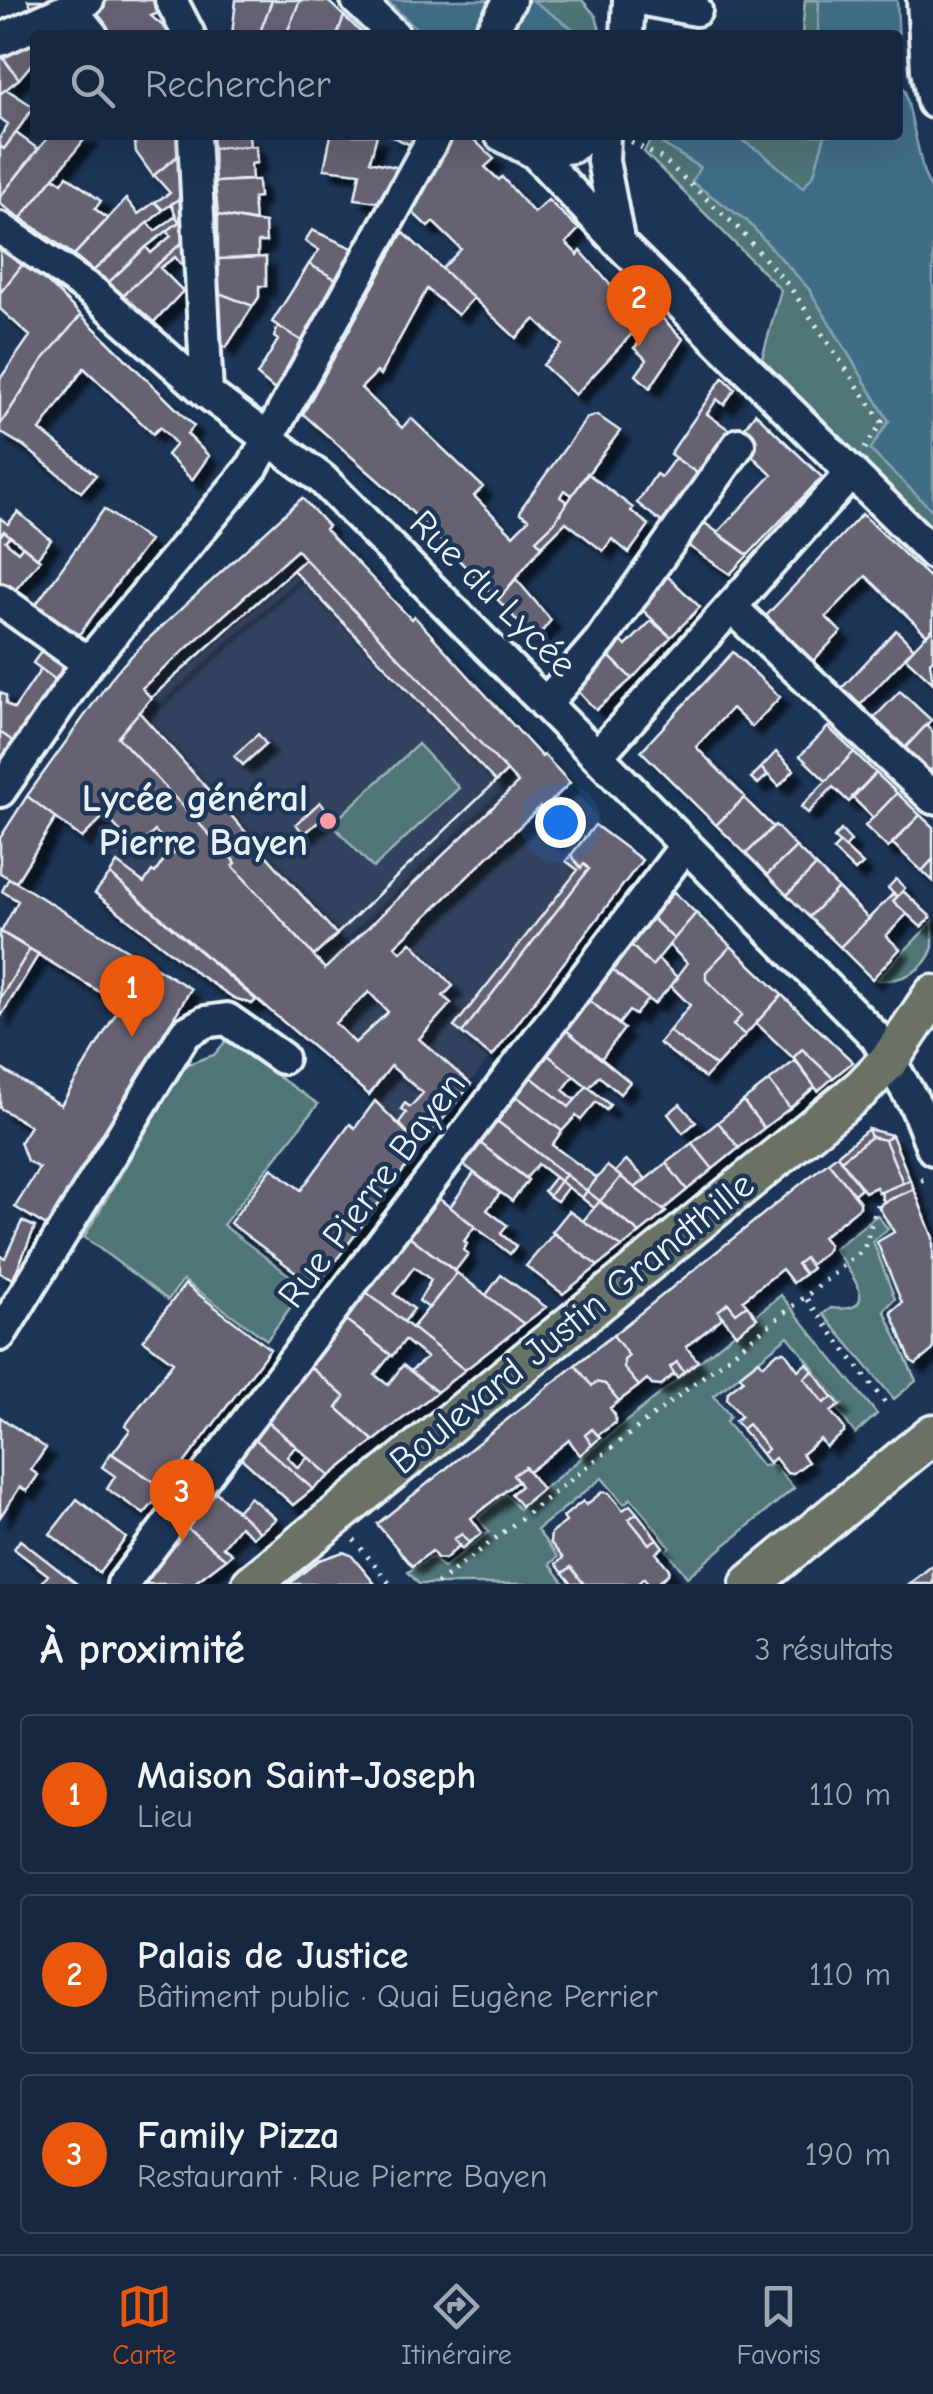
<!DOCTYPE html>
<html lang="fr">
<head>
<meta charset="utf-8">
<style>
  :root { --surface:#162841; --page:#23344c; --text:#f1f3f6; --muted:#9ea6b1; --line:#35445a; --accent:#ea580c }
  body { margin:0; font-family:"Comic Neue",sans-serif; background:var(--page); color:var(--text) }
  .you { position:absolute; left:560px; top:822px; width:35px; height:35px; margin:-25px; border:8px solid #fff; border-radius:50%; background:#1a73e8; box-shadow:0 0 0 15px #1a73e833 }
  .badge { display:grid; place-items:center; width:65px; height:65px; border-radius:50%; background:var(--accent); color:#fff; font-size:32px; font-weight:700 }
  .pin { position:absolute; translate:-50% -82px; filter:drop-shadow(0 2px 5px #0008) }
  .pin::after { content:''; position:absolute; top:52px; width:35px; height:30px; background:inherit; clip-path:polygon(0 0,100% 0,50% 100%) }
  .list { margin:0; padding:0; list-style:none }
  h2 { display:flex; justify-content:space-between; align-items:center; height:130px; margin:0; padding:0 40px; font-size:42px }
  h2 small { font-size:32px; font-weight:400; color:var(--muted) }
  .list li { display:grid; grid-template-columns:65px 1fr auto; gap:30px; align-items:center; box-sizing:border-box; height:160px; margin:0 20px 20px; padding:0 20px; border:2px solid var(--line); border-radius:10px }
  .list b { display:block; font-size:38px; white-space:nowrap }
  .list p { margin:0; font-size:32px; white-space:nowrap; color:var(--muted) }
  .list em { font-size:32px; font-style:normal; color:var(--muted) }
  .icon { flex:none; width:55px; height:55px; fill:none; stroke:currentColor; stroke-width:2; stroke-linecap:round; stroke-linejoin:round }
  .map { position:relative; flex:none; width:933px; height:1584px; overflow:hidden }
  .search { position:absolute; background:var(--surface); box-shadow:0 10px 40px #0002; left:30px; right:30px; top:30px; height:110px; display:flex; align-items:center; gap:25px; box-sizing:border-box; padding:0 35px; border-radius:10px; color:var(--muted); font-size:38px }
  .sheet { height:670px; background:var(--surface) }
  nav { display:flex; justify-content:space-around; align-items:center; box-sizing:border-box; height:140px; border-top:2px solid var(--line); background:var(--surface); font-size:28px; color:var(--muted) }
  nav a { display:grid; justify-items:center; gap:5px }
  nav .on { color:var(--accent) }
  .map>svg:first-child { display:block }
  .built { fill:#33425f }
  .green { fill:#4f7577; stroke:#9cb3b8; stroke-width:2.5 }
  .water { fill:#416d86; stroke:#84a2b4; stroke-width:2.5 }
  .building { fill:#666272; stroke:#e8f1f8; stroke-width:2.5; fill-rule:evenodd; filter:url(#shadow) }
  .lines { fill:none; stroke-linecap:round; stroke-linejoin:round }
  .minor-casing { stroke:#e8f1f8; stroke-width:38 }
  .major-casing { stroke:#e8f1f8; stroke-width:45 }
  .path { stroke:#e8f1f8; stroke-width:5; stroke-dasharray:2.5 8; stroke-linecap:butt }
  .minor { stroke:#1d3557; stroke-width:30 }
  .major { stroke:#6a7165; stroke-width:38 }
  .poi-dot { fill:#ff9aa2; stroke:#1d3557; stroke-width:4 }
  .labels { text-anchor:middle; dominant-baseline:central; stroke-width:9; stroke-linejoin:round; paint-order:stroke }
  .street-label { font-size:38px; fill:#e8f1f8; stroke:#1d3557 }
  .poi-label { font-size:38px; font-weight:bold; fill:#e8f1f8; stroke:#1d3557; text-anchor:end }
</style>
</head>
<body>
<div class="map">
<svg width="933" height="1584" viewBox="0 0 933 1584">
  <defs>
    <filter id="shadow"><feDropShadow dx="9" dy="9" stdDeviation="2.5" flood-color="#0009"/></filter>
  </defs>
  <rect width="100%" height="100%" fill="#1d3557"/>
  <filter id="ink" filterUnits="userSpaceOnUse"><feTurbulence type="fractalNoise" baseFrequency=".01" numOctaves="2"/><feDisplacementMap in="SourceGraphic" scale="20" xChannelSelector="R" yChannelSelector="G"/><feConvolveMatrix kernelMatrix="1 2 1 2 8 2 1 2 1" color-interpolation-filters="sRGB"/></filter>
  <g filter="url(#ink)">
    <path class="built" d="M302,498L328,526L326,529L411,618L414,616L541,757L544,755L570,783L568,786L596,814L595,825L642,860L421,1147L369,1095L110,874L117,863L27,796L116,672L146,641Z"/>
    <path class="green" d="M532,0H582L596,16L601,35H581Z
      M805,0H819L818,35H802Z
      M733,135H825L814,174L803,188L762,153Z
      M652,137L700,168L692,182L747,221L809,289L889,421L933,510V534L761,362L781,290L644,152Z
      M418,744L459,788L373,868L332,824Z
      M933,921C933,928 933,940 933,947C925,972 900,982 877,980Z
      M226,1041L318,1104L223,1225L305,1287L267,1340L183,1280L168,1300L84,1237L185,1065L214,1055Z
      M877,1215L888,1229L873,1241L895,1299L884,1310L916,1381L894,1399L823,1314L831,1308C888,1315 846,1267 834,1249Z
      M781,1295L877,1414L855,1434L838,1410L843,1405L788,1336L714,1396L730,1416L726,1422L762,1466L774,1465L794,1488L687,1577L666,1550L670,1547L631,1498L624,1504L602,1478L537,1530L558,1557L550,1564L565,1584H419L408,1572L432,1557L443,1568L489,1532L478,1518L506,1494L519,1509Z"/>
    <path class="water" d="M386,0H532L581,35H423Z
      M819,0H897L899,46L898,50V35H818Z
      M898,81L905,90L924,174L933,193V511L870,450L889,421L809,289L747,221L692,182L700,167L648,135H733L762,153L803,188L814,174L825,135H898Z"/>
    <path class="building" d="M28,0H61L34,12Z
      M108,0H159L164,11L151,16L170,32L168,35H117L116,32L106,35L93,7Z
      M236,0H272L259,35H232Z
      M272,0H300L286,35H259Z
      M300,0L329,2L344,16L337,35H286Z
      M344,16L364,35H337Z
      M35,38V60L19,79L3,57L29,45L28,41Z
      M0,54L19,79L0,94Z
      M6,89L34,107L4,149L0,146V137L8,124L0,118V94Z
      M16,133L38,149L0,197V146L4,149Z
      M50,135H88L21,218L0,204V197Z
      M134,135H179L188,148L153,176L136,152Z
      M212,135H249L250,146L213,148Z
      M331,135H377L370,161L404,169L385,203L355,199L360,173L324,169Z
      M389,135H421L415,147Z
      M454,135H469L494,159L485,167L499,180L502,177L534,213L548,200L579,229L566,243L578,255L581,251L613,288L622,279L654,310L575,395L543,365L562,345L535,319L516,338L442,269L461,249L433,222L428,227L412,212Z
      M191,145L194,189L163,210L155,202L170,193L154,175Z
      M256,146L257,163L251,164L252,180L215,182L213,148Z
      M67,176L101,201L95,209L108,219L74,255L21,218L54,177L62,183Z
      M258,180L259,197L253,198L255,222L218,215L215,182Z
      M194,189L195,231L122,296L108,283L146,247L151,253L171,236L167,231L179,222L171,204Z
      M126,199L138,214L155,202L163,210L93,271L74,255Z
      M218,215L265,223L266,242H258V257L218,259Z
      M176,216L179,222L146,247L108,283L93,271L148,222L155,231Z
      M312,230L359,251L341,282L309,264L319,250L305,241Z
      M195,231L193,279L175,257L160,268L183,291L151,325L122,296Z
      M403,232L473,298L458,315L427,289L380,375L377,372L361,388L402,428L411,418L483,487L474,496L513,535L529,519L520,513L522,507L587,418L597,415L620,431L572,495L564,490L560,497L567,502L554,523L536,540L542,546L498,600L396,496L303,414Z
      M2,249L23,264L0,293V252Z
      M266,257V286H259V297L253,306L219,293L218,259Z
      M23,264L43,278L81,315L42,361L0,425V379L30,336L0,309V293Z
      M309,264L341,282L305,343L272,322Z
      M219,293L253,306L226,348L221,344Z
      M654,310L683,339L650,388L636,375L647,360L634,348L641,341L633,333Z
      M81,315L194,426L187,434L209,456L192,480L167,455L176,444L160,427L153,434L84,368L40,430L96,475L81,492L25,447L0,432V425L42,361Z
      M278,326L305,343L276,391L257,375L278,340L274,337Z
      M723,377L735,389L724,405L717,399L707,414L738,436L707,480L670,454Z
      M755,413L822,477L748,555L717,533L772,475L736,440Z
      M675,458L707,480L672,530L637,503L656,474L661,477Z
      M587,473L633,508L631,511L649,525L629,553L612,539L603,551L566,522L542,546L536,540L554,523Z
      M302,498L328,526L325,529L411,619L414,616L542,757L544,755L570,783L542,810L540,807L395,946L401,952L411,942L453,986L443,996L451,1003L419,1039L471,1084L421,1147L399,1123L406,1113L401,1109L405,1103L410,1107L423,1093L391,1066L369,1095L110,874L117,863L144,883L152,871L155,873L163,861L175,853L155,831L137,849L105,815L82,838L27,796L116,672L146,641ZM305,559L507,771L314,956L233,866L236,863L118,737L151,698ZM369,992L388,1012L355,1043L335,1023Z
      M104,509L149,541L78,636L66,637L38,610L37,603Z
      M18,512L51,540L37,558L4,531L0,536V518L8,524Z
      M862,514L933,581V628L927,635L866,576L826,617L841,632L813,661L766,616Z
      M694,515L748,555L730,574L678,539Z
      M4,531L10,536L5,541L18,552L23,546L40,560L12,594L0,585V536Z
      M297,550L305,559L151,698L142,688Z
      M305,559L507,771L496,782L293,570Z
      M663,572L700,607L671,637L634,602Z
      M516,579L551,620L535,640L498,600Z
      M651,621L671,637L632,679L606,653L613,632L626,646Z
      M933,628V659L930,662L933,683L905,657Z
      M896,630L914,648L860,705L842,688Z
      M45,646L72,668L61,684L33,663Z
      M733,652L780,697L752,727L732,708L696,747L745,797L716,825L641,751Z
      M606,653L632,679L596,710L574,687Z
      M41,669L61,684L20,746L0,732V692L6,696V704L14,709Z
      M900,691L931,720L905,748L874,718Z
      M139,712L337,935L314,956L233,866L236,863L118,737Z
      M926,725L933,732V768L930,771L905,748Z
      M828,727L854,752L826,781L800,756Z
      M0,732L20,746L0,776Z
      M258,734L266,744L243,765L234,756Z
      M776,752L794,770L779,786L761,768Z
      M854,752L876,773L849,802L833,787L808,813L801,807Z
      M761,768L768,775L758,784L751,778Z
      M507,771L518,783L325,969L314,956Z
      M876,773L897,793L873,818L852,797Z
      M897,793L920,815L888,848L865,826Z
      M27,796L56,818L16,882L0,873V838Z
      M744,798L773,827L746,854L716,825Z
      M320,802L329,813L304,834L296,824Z
      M920,815L933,827V859L922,871L892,843Z
      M595,825L642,860L492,1057L462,1033L589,869L584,864L581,868L571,855Z
      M775,825L796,847L767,875L746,854Z
      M552,826L561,833L554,841L546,834Z
      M841,830L851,841L845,848L834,838Z
      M840,843L863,864L855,871L833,850Z
      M796,847L816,866L787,895L767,875Z
      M571,855L581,868L584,864L589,869L462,1033L454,1027L578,870L566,861Z
      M933,859V881L922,871Z
      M816,866L838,888L809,917L787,895Z
      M110,874L256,1000L252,1004L234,998L198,974L95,893Z
      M9,878L191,989L88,1161L92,1163L86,1173L82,1171L48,1227L15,1207L39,1168L27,1161L20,1142L30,1126L0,1108V1068L61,1105L121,1005L1,932L18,901L2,891Z
      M896,879L905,888L897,897L888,888Z
      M838,888L869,919L840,947L809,917Z
      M903,891L931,917L921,927L893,901Z
      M674,892L696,913L674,939L652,918Z
      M894,893L897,897L893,901L907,914L886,936L900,949L872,979L840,947Z
      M696,913L731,946L706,972V980L742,1015L733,1025L745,1035L716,1066L669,1031L690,1005L671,986L687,963L669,945Z
      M652,918L674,939L652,966L631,945Z
      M0,931L30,949L0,999Z
      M631,945L652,966L658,959L678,978L654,1004L612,970Z
      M731,946L782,995L745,1035L733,1025L742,1015L706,980V972Z
      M30,949L39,954L0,1018V999Z
      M612,970L648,999L635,1015L629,1011L619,1024L589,1000Z
      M782,995L853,1062L833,1078L802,1049L793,1058L756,1023Z
      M589,1000L624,1029L601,1059L566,1030Z
      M566,1030L630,1082L620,1094L599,1076L589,1088L548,1055Z
      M669,1031L716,1066L705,1078L659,1043Z
      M802,1049L833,1078L818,1091L793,1058Z
      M548,1055L574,1076L563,1090L575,1100L569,1107L531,1077Z
      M796,1060L815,1087L790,1108L769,1081Z
      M531,1077L569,1107L587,1086L610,1105L606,1110L596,1102L581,1120L576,1116L562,1131L516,1096Z
      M769,1081L790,1108L764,1128L743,1101Z
      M516,1096L562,1131L552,1145L597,1178L587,1191L497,1121Z
      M375,1101L421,1147L316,1287L230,1223L272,1168L301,1190L350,1124L355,1128Z
      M743,1101L764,1128L739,1148L718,1122Z
      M680,1104L696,1122L683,1133L668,1114Z
      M497,1121L566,1175L560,1181L538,1164L526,1178L480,1143Z
      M718,1122L739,1148L713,1169L692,1143Z
      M868,1129L871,1137L841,1160L837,1155Z
      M868,1129L892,1135L885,1140L871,1137Z
      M892,1135L910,1180L903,1183L885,1140Z
      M871,1137L885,1140L903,1183L879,1193L876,1187L865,1192L841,1160Z
      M480,1143L528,1180L512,1201L464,1165Z
      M692,1143L713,1169L687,1190L666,1163Z
      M837,1155L861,1188L854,1194L828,1162Z
      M626,1160L646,1179L635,1188L615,1172Z
      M828,1162L860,1202V1207L822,1237L829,1245L826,1252L810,1265L805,1258L797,1264L805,1274L793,1283L782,1269L743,1300L747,1305L736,1313L728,1303L718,1311L722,1318L686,1347L698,1361L684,1372L677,1362L670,1367L674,1374L660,1386L652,1385L647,1379L639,1386L624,1368V1360L629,1356L613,1335Z
      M666,1163L687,1190L663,1210L635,1188Z
      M607,1166L621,1177L600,1201L587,1191Z
      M474,1173L500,1193L487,1210L507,1225L501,1234L516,1246L510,1254L450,1207Z
      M566,1175L587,1191L582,1198L560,1181Z
      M555,1177L560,1181L549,1196L544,1191Z
      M621,1177L666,1212L640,1233L600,1201Z
      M910,1180L914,1189L884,1202L881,1192Z
      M560,1181L568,1187L557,1201L549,1196Z
      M914,1189L933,1238V1350L916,1364L911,1361L891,1312L902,1303L877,1242L894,1232L879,1208L882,1203Z
      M587,1191L600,1201L594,1208L582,1198Z
      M438,1198L475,1226L464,1241L467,1244L463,1250L468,1254L455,1271L409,1236Z
      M600,1201L601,1203L640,1233L622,1247L583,1221Z
      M569,1211L583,1221L622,1247L598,1266L552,1232Z
      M22,1221L35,1227L13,1279L0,1273V1256L5,1258Z
      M554,1233L598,1266L563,1294L526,1266Z
      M409,1236L457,1273L429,1308L419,1301L431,1280L414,1267L394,1294L414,1309L404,1322L366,1292Z
      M805,1258L812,1268L805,1274L797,1264Z
      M457,1273L524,1324L465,1370L412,1328Z
      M501,1275L546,1307L524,1324L486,1295Z
      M185,1284L270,1349L165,1489L112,1454L130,1430L125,1426L173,1362L143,1340Z
      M366,1292L412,1328L465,1370L437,1392L410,1371L427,1358L405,1340L392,1356L346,1320Z
      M728,1303L736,1313L747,1305L757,1318L736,1334L718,1311Z
      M346,1320L391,1355L375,1375L388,1385L403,1365L437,1392L374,1441L337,1408L345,1397L310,1367Z
      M613,1335L629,1356L624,1360V1368L639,1386L619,1401L605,1384L596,1382L592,1386L575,1365Z
      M778,1352H785L798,1370L807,1363L813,1371L804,1378L824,1403L833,1397L840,1405L831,1412L844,1428V1433L826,1447L820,1439L802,1454L808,1462L792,1474L787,1473L775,1458L769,1463L762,1454L768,1449L748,1424L742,1429L735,1421L741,1416L727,1399L728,1392L743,1380L740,1375L759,1360L763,1365Z
      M677,1362L684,1372L677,1378L670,1367Z
      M575,1365L592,1386L596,1382L605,1384L619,1401L610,1408L615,1415V1423L598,1435L592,1429L585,1435L592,1445L580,1455L569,1440L529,1472L525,1467L513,1475L518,1481L471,1518L482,1533L469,1543L462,1534L454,1539L459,1546L445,1559L437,1558L432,1551L412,1566L377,1524Z
      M310,1367L345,1397L337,1408L374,1441L330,1476L267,1421Z
      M813,1371L833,1397L824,1403L804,1378Z
      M0,1417L46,1448L31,1470L38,1475L27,1491L20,1487L0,1517Z
      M267,1421L296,1446L287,1457L298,1468L308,1457L330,1476L313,1489L254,1438Z
      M748,1424L768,1449L762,1454L742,1429Z
      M592,1429L600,1438L592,1445L585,1435Z
      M254,1438L313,1489L293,1505L240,1457Z
      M111,1453L165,1489L144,1514L107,1489L115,1476L102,1467Z
      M525,1467L542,1489L521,1506L511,1494L521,1486L513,1475Z
      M214,1490L260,1532L253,1537L240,1526L223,1547L232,1554L226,1559L186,1527Z
      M602,1492L609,1493L623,1510L630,1505L637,1513L629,1519L649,1544L657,1539L663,1547L656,1553L669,1569L668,1574L656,1584H648L644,1578L637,1584H584L571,1567L563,1573L556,1564L563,1558L550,1542L551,1533L566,1522L563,1517L583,1501L586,1505Z
      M250,1497L276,1519L260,1532L237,1511Z
      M77,1499L126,1538L99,1573L50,1534Z
      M637,1513L657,1539L649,1544L629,1519Z
      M186,1527L226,1559L193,1584H143Z
      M462,1534L469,1543L462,1549L454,1539Z
      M20,1540L77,1584H41L48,1575L14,1549Z
      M343,1552L351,1555L375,1584H289L319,1560Z
      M933,1565V1584H909Z
      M571,1567L584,1584H572L563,1573Z"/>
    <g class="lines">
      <g class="minor-casing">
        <path id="minor" d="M171,0L189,35
          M357,0L394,35
          M645,0L696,10
          M923,0L927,70L933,102
          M70,8L92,35
          M489,35L510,0
          M627,35L629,0
          M0,40L88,0
          M194,135L207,393
          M501,135L535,153L618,242L933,553
          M604,135L603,161L618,239
          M535,153L572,147L587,135
          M0,228L93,292L207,393L322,479L876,1037L916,1106L933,1149
          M0,600L88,663
          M731,607L933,798
          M545,704L600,641L739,444
          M597,756L852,472
          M0,791L88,663L253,466L435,135
          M0,1335L185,1033L205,1022L227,1019L282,1058
          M123,1584L686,845"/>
      </g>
      <g class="major-casing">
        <path id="major" d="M252,1584L862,1088L890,1059L933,995
          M750,1584L933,1434"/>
      </g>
      <path class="path" d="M631,142L663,159L736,226L790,287L882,422L864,450
        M911,1184L927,1178
        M883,1197L879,1198L864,1249L805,1297L886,1404
        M354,1540L390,1584
        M437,1584L805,1297"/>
      <use href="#minor" class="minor"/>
      <use href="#major" class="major"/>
    </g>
  </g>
  <circle class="poi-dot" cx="328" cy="821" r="10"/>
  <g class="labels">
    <g class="street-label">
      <text transform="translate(493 594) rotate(45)">Rue du Lycée</text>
      <text transform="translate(372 1190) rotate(-53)">Rue Pierre Bayen</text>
      <text transform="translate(572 1323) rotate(-39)">Boulevard Justin Grandthille</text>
    </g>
    <g class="poi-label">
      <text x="308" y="799">Lycée général<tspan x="308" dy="44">Pierre Bayen</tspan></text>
    </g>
  </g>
</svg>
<div class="you"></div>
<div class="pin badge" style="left:132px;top:1037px">1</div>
<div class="pin badge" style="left:639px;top:347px">2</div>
<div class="pin badge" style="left:182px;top:1541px">3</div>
<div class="search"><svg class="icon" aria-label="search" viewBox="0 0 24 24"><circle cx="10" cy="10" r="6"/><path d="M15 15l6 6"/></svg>Rechercher</div>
</div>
<section class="sheet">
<h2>À proximité<small>3 résultats</small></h2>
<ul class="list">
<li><span class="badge">1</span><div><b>Maison Saint-Joseph</b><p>Lieu</p></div><em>110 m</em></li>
<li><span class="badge">2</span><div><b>Palais de Justice</b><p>Bâtiment public · Quai Eugène Perrier</p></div><em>110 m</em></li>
<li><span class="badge">3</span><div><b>Family Pizza</b><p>Restaurant · Rue Pierre Bayen</p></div><em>190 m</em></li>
</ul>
</section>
<nav>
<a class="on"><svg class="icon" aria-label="map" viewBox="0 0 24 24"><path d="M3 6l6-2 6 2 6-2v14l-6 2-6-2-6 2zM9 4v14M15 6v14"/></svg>Carte</a>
<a><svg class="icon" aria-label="directions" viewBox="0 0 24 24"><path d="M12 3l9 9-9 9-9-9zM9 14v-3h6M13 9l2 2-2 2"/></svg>Itinéraire</a>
<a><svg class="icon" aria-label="saved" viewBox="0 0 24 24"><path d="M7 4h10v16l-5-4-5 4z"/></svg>Favoris</a>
</nav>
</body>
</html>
